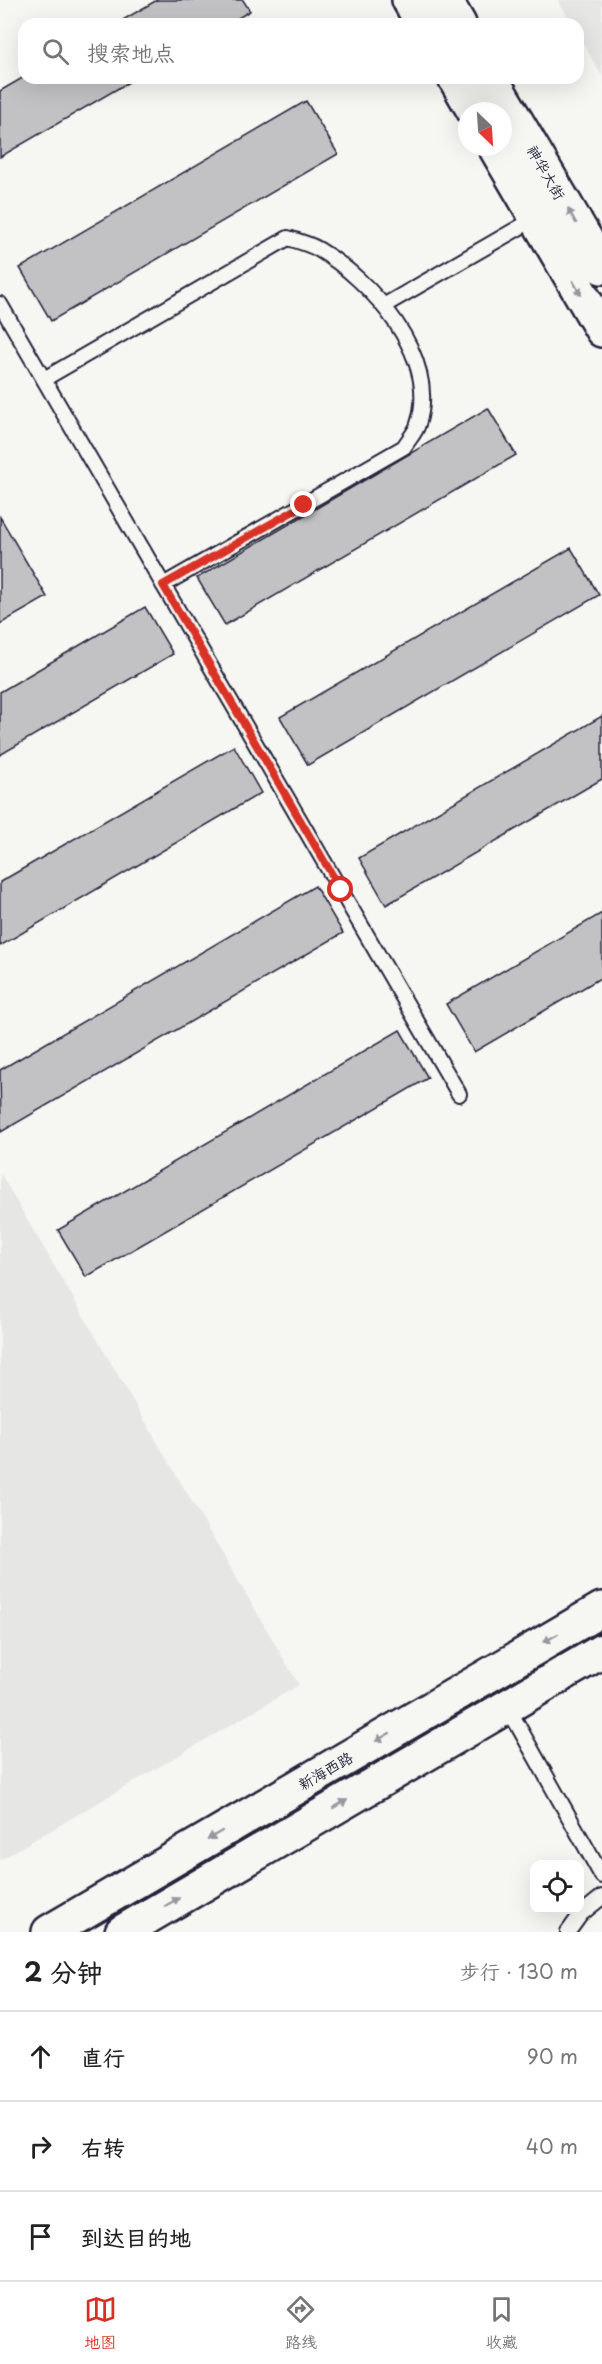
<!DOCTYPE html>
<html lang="zh">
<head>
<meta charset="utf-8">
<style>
  :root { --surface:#fff; --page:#f6f6f6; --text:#222; --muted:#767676; --line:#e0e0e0; --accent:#d93025 }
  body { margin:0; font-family:"Playpen Sans","LXGW WenKai TC",sans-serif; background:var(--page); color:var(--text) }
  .controls { position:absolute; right:18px; bottom:18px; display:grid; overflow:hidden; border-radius:12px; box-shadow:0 6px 24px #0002 }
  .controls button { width:54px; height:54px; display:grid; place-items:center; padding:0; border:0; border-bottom:2px solid var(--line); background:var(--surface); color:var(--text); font:30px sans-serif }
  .compass { position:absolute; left:458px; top:102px; width:54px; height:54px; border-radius:50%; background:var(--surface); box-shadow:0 6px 24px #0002; rotate:155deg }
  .stop { position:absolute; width:18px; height:18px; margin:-14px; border:4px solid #d93025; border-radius:50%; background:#fff }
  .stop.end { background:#d93025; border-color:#fff; box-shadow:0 2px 6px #0008 }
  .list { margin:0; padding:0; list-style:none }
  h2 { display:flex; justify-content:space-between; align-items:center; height:78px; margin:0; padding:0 24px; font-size:26px }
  h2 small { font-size:20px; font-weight:400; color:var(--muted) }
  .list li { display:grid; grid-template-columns:39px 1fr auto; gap:18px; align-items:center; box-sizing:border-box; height:90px; padding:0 24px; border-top:2px solid var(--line) }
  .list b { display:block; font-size:22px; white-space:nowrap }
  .list em { font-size:20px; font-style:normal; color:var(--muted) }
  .icon { flex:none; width:33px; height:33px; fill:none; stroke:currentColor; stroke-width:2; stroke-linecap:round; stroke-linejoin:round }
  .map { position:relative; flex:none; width:602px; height:1932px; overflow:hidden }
  .search { position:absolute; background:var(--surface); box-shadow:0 6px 24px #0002; left:18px; right:18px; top:18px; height:66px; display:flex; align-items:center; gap:15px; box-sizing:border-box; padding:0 21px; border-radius:18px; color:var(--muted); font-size:22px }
  .sheet { height:348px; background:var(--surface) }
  nav { display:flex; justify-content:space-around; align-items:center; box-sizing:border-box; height:84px; border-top:2px solid var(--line); background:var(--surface); font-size:16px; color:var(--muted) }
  nav a { display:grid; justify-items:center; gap:3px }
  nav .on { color:var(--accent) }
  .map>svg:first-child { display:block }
  .built { fill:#e6e6e4 }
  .building { fill:#c2c2c4; stroke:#22223b; stroke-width:1.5 }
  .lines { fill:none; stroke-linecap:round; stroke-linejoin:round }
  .service-casing { stroke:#22223b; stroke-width:18 }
  .secondary-casing { stroke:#22223b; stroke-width:38 }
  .service { stroke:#f6f6f2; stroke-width:14 }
  .secondary { stroke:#f6f6f2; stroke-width:33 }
  .oneway { fill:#9797a0 }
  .route { stroke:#d93025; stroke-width:8 }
  .labels { text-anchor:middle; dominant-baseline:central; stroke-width:5; stroke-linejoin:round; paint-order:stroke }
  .street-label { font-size:15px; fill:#22223b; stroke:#f6f6f2 }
</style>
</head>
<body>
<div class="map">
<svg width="602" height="1932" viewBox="0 0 602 1932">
  <rect width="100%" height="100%" fill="#f6f6f2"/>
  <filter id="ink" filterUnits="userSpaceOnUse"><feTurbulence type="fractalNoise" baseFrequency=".0167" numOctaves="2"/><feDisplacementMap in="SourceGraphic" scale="12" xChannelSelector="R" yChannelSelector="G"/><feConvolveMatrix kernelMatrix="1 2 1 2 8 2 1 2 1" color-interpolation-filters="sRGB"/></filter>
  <g filter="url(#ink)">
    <path class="built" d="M558,0H602V76L578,35V24H572Z
      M0,1173L299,1685L0,1860Z"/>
    <path class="building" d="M157,0H243L250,11L228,24H116Z
      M24,77V78H136L0,157V91Z
      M306,101L338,154L51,321L20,268Z
      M488,408L516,455L225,625L197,578Z
      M0,517L47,597L0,624Z
      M571,548L599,595L308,765L280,717Z
      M145,607L173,654L0,755V692Z
      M602,716V779L386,905L359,858Z
      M234,746L261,793L0,946V882Z
      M315,886L343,933L1,1132L0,1070Z
      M602,913V977L474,1052L446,1004Z
      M400,1030L428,1078L86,1277L58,1230Z"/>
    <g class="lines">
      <g class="service-casing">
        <path id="service" d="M0,304L459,1094
          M385,305L536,218
          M44,379L288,238C298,241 309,244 318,249C371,280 440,357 418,424C416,432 408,440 404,447L163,585
          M507,1706L602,1876
          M568,1932L581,1914L602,1897"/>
      </g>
      <g class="secondary-casing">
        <path id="secondary" d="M409,0L423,24
          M445,0L459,24
          M455,78L474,111
          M491,78L602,267
          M495,147L602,330
          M49,1932L602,1609
          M122,1932L602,1651"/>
      </g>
      <use href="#service" class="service"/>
      <use href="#secondary" class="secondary"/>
    </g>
    <defs><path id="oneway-solid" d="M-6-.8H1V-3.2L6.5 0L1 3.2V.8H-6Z" transform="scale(1.5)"/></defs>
    <g class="oneway">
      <use href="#oneway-solid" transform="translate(572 216) rotate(-120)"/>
      <use href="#oneway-solid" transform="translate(577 288) rotate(60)"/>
      <use href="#oneway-solid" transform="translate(551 1638) rotate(150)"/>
      <use href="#oneway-solid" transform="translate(383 1737) rotate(150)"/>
      <use href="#oneway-solid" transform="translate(340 1804) rotate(-30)"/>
      <use href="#oneway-solid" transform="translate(215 1835) rotate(150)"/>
      <use href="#oneway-solid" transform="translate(172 1902) rotate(-30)"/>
    </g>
  </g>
  <g class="lines" filter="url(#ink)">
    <path class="route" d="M304,505L163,585L341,890"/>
  </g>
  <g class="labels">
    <g class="street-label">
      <text transform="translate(547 172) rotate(60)">神华大街</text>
      <text transform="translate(325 1770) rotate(-30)">新海西路</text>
    </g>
  </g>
</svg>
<div class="controls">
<button><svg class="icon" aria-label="locate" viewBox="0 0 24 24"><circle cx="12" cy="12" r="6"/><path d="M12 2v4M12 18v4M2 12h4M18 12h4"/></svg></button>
</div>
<svg class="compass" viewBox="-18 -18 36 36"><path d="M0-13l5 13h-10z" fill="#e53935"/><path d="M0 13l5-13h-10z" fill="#767676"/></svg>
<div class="stop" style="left:341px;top:890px"></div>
<div class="stop end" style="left:304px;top:505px"></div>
<div class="search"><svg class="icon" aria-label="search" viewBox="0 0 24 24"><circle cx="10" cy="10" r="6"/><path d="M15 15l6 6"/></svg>搜索地点</div>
</div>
<section class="sheet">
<h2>2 分钟<small>步行 · 130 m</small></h2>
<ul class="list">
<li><svg class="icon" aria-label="ahead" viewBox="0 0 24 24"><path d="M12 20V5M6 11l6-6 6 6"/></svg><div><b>直行</b></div><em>90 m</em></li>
<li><svg class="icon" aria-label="right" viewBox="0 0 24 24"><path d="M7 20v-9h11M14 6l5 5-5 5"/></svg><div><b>右转</b></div><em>40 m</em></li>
<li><svg class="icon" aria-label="arrive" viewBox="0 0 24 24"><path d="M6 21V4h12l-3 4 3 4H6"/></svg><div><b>到达目的地</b></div></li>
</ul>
</section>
<nav>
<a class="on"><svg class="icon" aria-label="map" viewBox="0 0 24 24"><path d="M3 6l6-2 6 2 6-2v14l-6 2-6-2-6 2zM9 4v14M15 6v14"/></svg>地图</a>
<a><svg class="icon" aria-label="directions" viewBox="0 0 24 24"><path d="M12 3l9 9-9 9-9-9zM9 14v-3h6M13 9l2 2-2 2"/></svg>路线</a>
<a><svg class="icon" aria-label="saved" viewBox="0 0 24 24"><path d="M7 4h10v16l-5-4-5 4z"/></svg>收藏</a>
</nav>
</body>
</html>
